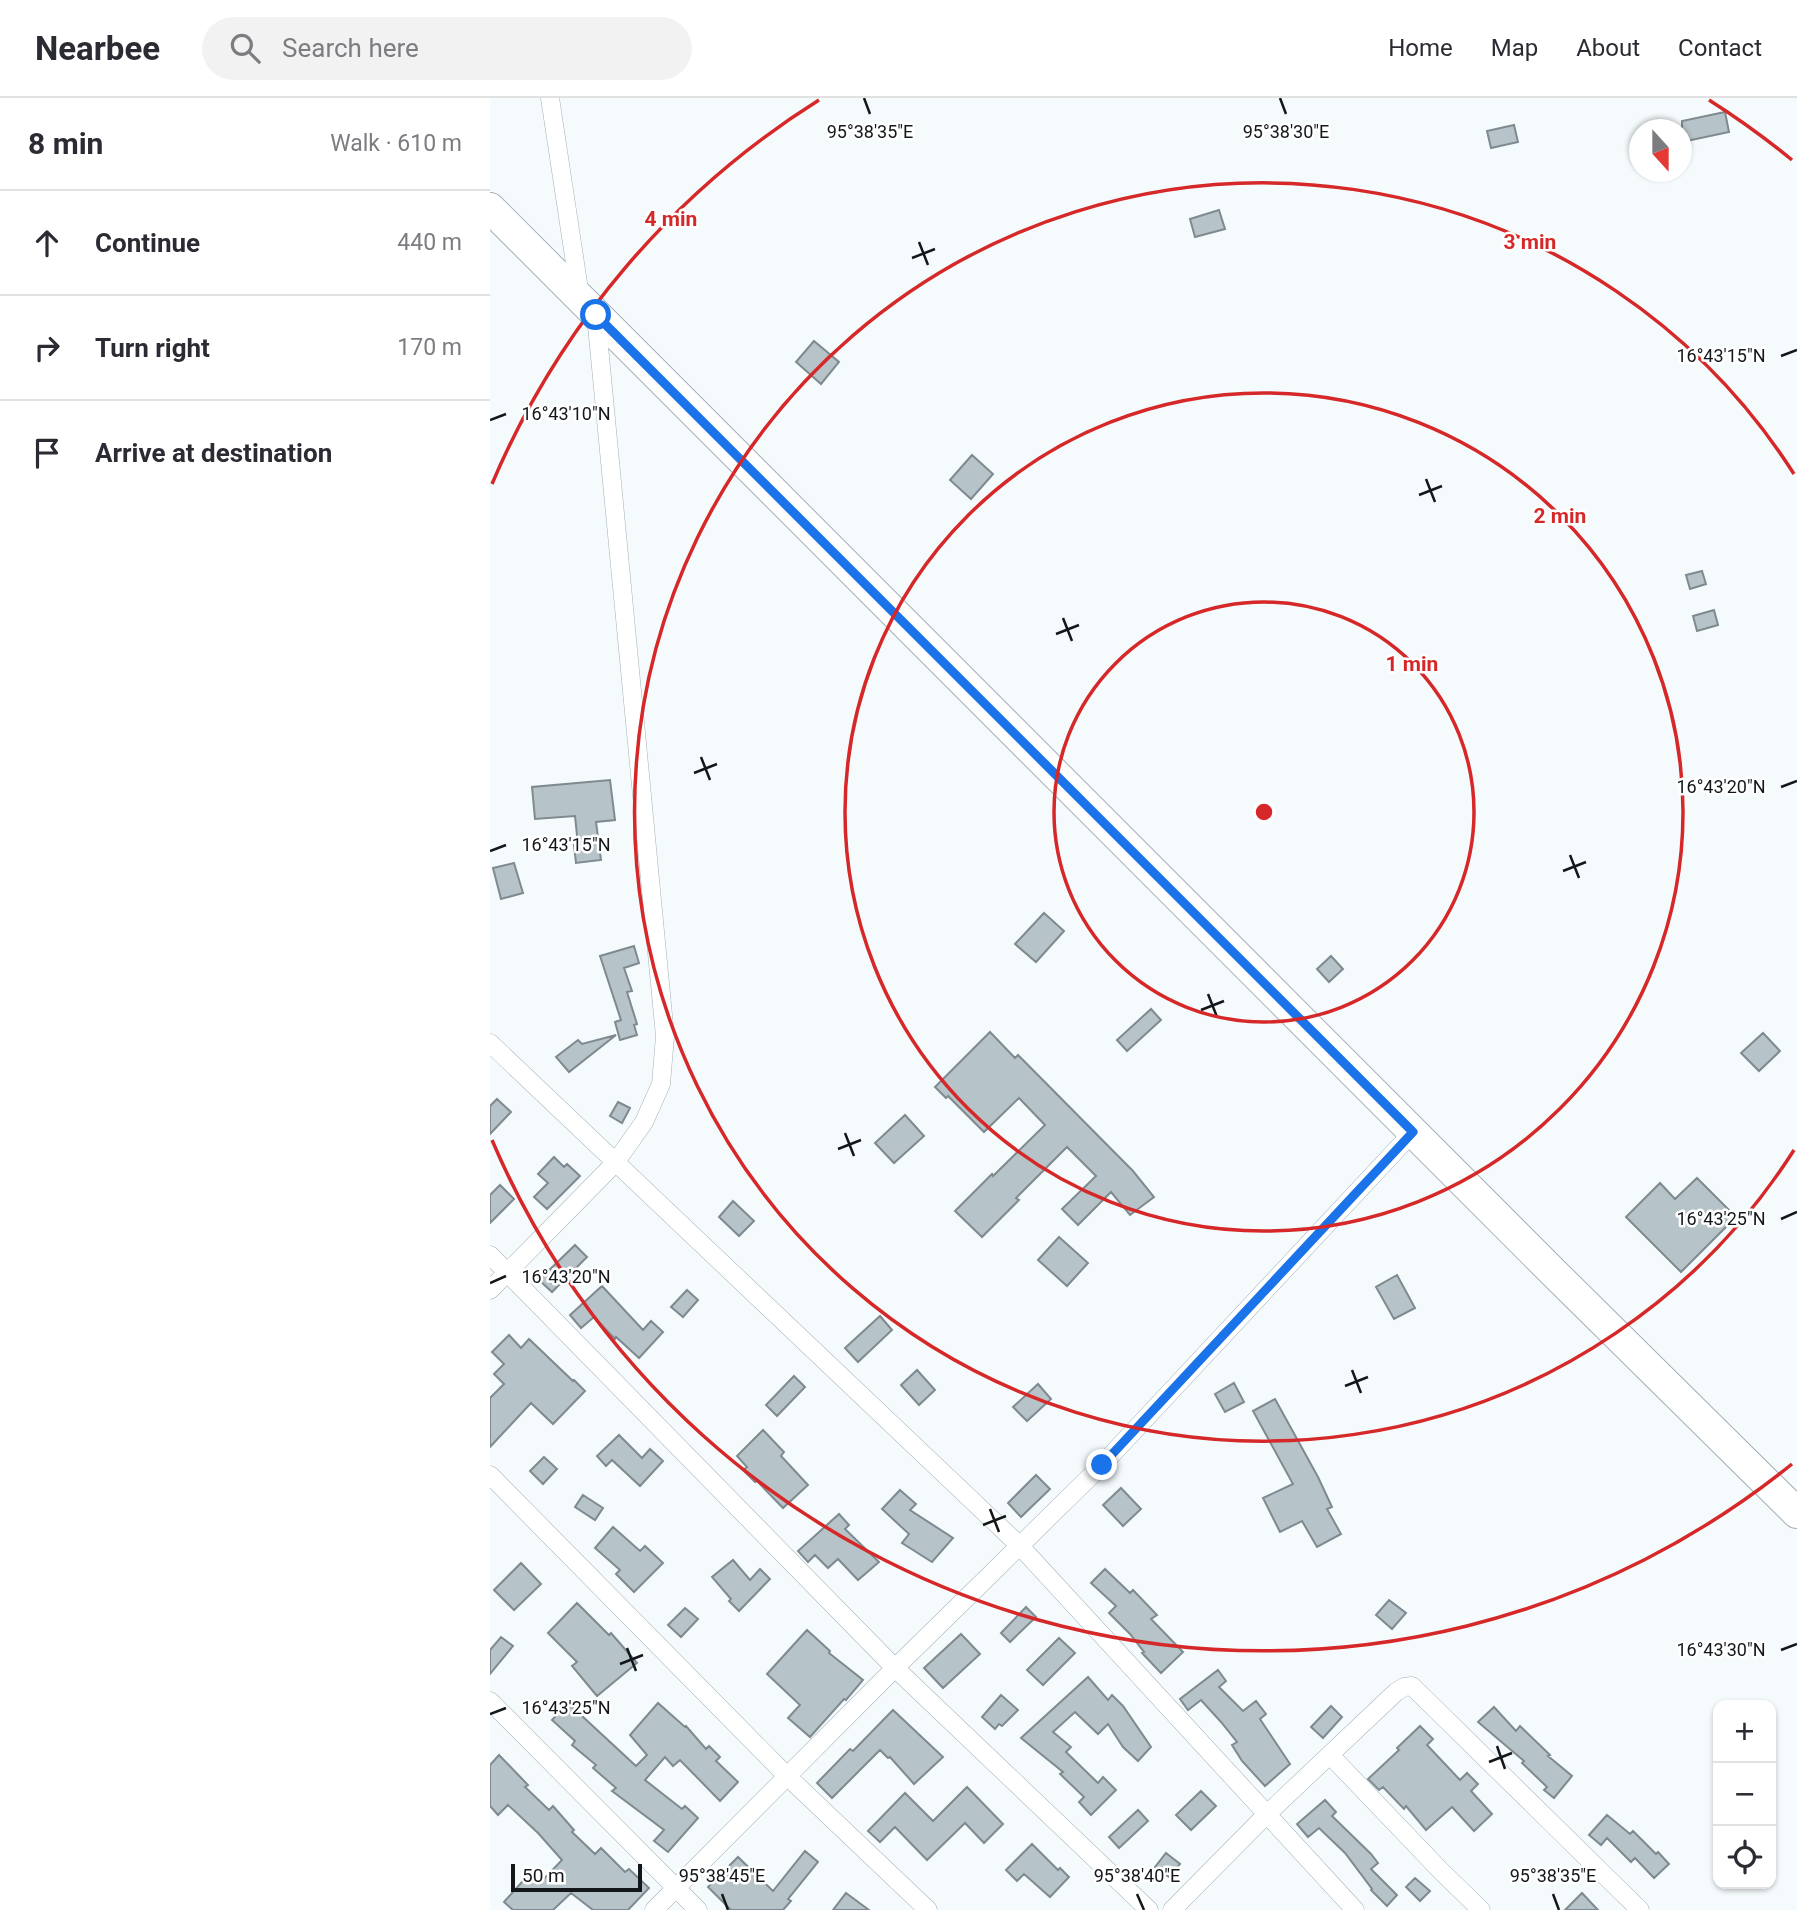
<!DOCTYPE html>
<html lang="en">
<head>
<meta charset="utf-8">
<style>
  :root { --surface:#fff; --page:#f2f2f3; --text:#2b2b33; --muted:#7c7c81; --line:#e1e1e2 }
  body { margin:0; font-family:Roboto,sans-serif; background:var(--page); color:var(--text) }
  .controls { position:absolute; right:21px; bottom:21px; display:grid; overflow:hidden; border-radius:14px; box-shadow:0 2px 5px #0004 }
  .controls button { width:63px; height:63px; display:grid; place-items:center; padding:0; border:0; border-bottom:2px solid var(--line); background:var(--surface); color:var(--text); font:35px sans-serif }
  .compass { position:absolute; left:1139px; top:21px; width:63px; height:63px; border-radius:50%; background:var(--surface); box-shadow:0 2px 5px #0004; rotate:159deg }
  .scale { position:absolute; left:21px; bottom:18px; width:131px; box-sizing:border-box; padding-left:7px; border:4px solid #13171a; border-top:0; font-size:19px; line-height:24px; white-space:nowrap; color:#13171a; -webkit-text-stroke:5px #fff; paint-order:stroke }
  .stop { position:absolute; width:21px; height:21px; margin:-16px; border:5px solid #1a73e8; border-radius:50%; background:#fff }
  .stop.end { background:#1a73e8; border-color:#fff; box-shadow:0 2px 7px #0008 }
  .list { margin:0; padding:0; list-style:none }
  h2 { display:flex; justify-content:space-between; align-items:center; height:91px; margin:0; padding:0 28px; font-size:30px }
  h2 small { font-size:23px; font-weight:400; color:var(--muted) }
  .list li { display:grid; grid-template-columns:46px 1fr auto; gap:21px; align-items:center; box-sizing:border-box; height:105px; padding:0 28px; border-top:2px solid var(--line) }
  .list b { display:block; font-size:26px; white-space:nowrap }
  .list em { font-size:23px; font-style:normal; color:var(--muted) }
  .icon { flex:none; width:38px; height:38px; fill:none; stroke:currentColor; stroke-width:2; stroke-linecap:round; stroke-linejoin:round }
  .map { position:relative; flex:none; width:1307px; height:1812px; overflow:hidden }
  header { display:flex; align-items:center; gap:42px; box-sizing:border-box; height:98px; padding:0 35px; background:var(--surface); border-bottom:2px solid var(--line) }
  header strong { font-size:33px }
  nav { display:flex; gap:38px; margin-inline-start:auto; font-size:24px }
  .search { width:490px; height:63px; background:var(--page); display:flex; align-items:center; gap:18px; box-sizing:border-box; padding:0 24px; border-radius:38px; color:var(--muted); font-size:26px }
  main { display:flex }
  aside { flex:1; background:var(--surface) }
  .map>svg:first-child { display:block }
  .building { fill:#b6c3c9; stroke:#7e8a90; stroke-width:2 }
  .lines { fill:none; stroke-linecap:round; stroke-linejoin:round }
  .minor-casing { stroke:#a5b1b8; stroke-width:19 }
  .primary-casing { stroke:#a5b1b8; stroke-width:32 }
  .minor { stroke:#fff; stroke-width:18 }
  .primary { stroke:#fff; stroke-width:30 }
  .route { stroke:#1a73e8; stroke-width:9 }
  .ticks { fill:none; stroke:#13171a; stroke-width:2.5 }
  .ring { fill:none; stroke:#d62828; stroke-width:3.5 }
  .ticks-label { font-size:18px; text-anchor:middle; fill:#13171a; stroke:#fff; stroke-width:5; stroke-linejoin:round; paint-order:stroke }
  .centre { fill:#d62828; stroke:#fff; stroke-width:3.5 }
  .ring-label { font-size:21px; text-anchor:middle; font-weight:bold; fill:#d62828; stroke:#fff; stroke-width:5; stroke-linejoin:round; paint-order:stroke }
</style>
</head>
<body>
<header>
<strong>Nearbee</strong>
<div class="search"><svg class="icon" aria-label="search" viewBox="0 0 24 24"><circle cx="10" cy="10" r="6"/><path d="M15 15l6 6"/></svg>Search here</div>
<nav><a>Home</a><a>Map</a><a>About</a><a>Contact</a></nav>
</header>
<main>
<aside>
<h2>8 min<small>Walk · 610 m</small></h2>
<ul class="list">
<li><svg class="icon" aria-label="ahead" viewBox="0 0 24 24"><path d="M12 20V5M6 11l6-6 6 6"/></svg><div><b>Continue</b></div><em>440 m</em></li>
<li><svg class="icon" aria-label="right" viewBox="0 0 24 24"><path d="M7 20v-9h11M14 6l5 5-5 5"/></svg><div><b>Turn right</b></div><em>170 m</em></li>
<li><svg class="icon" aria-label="arrive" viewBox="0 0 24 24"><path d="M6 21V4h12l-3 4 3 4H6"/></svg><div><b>Arrive at destination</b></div></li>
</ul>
</aside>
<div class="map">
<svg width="1307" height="1812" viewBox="0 0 1307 1812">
  <rect width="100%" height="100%" fill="#f5fbfd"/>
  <path class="building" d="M1235,14L1239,34L1192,44V23Z
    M1024,27L1028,44L1001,50L997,33Z
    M729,112L735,131L705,139L700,121Z
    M324,243L349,264L331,286L306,264Z
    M482,357L503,376L481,401L460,382Z
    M1212,473L1216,486L1200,491L1196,477Z
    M1224,512L1228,527L1207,533L1203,518Z
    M120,682L125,722L106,724L111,762L86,765L84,747H88L85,718L45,721L42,689Z
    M24,765L33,795L11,801L3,770Z
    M554,815L574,833L546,864L525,846Z
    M144,848L149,865L134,870L142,893L137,894L147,926L144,927L147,937L130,942L125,924L131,922L110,858Z
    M841,858L853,871L839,884L827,871Z
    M661,911L671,922L637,953L627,942Z
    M500,934L525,960L528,957L643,1073L664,1099L640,1117L621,1094L588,1127L572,1111L606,1078L577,1049L526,1100L529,1102L492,1139L465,1113L502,1076L503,1078L555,1027L529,1000L494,1034L458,998L456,1000L445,989Z
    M1273,935L1290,953L1269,973L1251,955Z
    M126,937L79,974L66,959L88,942L92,946Z
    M7,1001L21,1014L0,1036V1008Z
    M128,1004L140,1010L132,1025L120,1018Z
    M415,1017L434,1038L404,1065L385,1045Z
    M64,1059L74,1069L77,1066L90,1078L57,1111L44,1099L58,1085L48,1076Z
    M1207,1080L1246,1119L1191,1174L1136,1119L1170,1085L1185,1101Z
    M10,1087L24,1101L0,1125V1097Z
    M243,1103L264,1123L249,1138L229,1119Z
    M569,1139L598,1165L577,1188L548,1162Z
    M85,1147L97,1159L62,1194L49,1182Z
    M907,1177L925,1210L904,1221L886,1189Z
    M112,1188L153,1232L161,1223L173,1234L149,1260L126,1239L125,1241L104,1219L91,1230L80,1217Z
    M197,1192L208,1202L193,1219L181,1209Z
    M390,1218L402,1232L368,1264L355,1250Z
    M19,1237L31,1250L39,1241L83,1283L84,1282L95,1293L63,1326L41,1305L0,1349V1300L14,1286L4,1276L14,1266L2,1254Z
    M427,1272L445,1292L429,1307L411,1287Z
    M304,1278L315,1289L287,1318L276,1307Z
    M744,1285L754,1304L735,1314L725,1296Z
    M548,1286L561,1301L537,1323L523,1309Z
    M785,1301L828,1379L842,1409L837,1411L851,1436L827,1449L812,1423L790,1434L773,1400L803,1386L763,1313Z
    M273,1332L294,1354L291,1358L318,1387L293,1410L267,1383L265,1384L253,1372L257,1369L247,1358Z
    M129,1337L152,1360L160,1351L173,1363L150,1388L122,1362L116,1368L107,1358Z
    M54,1359L67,1371L53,1386L40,1373Z
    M546,1377L560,1391L531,1419L518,1405Z
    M631,1390L651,1411L633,1428L613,1407Z
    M410,1392L426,1406L420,1412L463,1440L442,1464L412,1445L419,1436L392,1411Z
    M93,1397L113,1410L105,1422L85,1409Z
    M349,1416L359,1427L355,1431L389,1464L368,1482L348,1461L338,1470L325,1457L318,1464L308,1453Z
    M123,1429L150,1453L155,1448L173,1465L144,1494L126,1476L130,1472L105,1450Z
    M243,1462L260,1482L270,1471L280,1481L249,1513L239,1503L241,1501L222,1479Z
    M31,1465L51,1486L24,1512L4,1492Z
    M615,1471L640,1495L643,1492L667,1517L661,1521L693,1554L671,1575L652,1555L654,1554L640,1536L619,1515L626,1508L601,1485Z
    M899,1502L916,1515L902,1531L886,1517Z
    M87,1505L119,1537L121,1535L147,1565L107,1598L82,1568L87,1564L58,1535Z
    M536,1509L546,1519L520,1544L511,1535Z
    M195,1510L208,1521L191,1539L178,1527Z
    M317,1532L340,1553L339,1555L373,1582L356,1602L354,1601L320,1639L298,1620L310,1607L277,1576Z
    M471,1536L490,1556L453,1590L434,1570Z
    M11,1539L23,1548L0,1576V1552Z
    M569,1540L585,1555L553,1587L537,1572Z
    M728,1572L736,1583L729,1589L753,1613L766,1603L776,1616L770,1621L800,1666L775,1688L752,1663L742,1647L747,1644L731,1624L711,1602L698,1612L690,1601Z
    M598,1579L618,1602L622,1597L633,1608L661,1649L648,1663L633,1649L618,1626L608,1636L585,1614L563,1634L581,1649L576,1654L608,1685L613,1679L626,1692L601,1717L589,1704L594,1699L570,1676L573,1674L531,1640Z
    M511,1597L528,1612L512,1628L509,1626L505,1631L492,1619Z
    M78,1605L146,1668L157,1657L140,1637L168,1605L195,1629L196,1628L216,1651L219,1648L230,1659L226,1663L248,1684L230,1703L190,1662L183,1668L175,1659L155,1682L192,1711L195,1708L208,1720L178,1754L164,1743L174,1732L122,1693L126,1690L103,1670L106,1667L82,1647L85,1643L62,1622Z
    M841,1608L852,1619L833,1640L821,1629Z
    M1004,1609L1026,1633L1030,1628L1060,1657L1058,1658L1082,1678L1064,1700L1054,1692L1057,1689L1032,1665L1034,1663L988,1624Z
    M403,1612L453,1659L424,1686L400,1659L398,1660L390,1652L342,1700L327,1685L360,1651L363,1653Z
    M930,1628L943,1641L937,1647L970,1682L977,1675L988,1686L981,1693L1002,1716L984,1733L962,1709L936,1732L916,1708L914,1711L893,1689L889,1692L878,1681L909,1652L907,1650Z
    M9,1657L38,1687L35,1689L59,1712L63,1708L84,1732L82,1734L105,1756L111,1750L135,1774L139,1771L159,1790L138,1812H103L81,1795L63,1812H23L14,1804L41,1774L52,1783L72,1762L48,1735L18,1707L8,1717L0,1708V1667Z
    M477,1689L513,1726L494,1745L475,1725L437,1762L405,1729L390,1744L378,1733L415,1695L443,1723Z
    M711,1693L726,1708L701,1732L686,1717Z
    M835,1702L846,1714L842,1718L881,1756L888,1765L881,1771L907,1797L897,1808L881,1792L882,1791L855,1755L829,1730L818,1739L807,1726Z
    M648,1712L658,1723L629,1750L619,1739Z
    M1117,1717L1140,1736L1143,1733L1166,1756L1168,1754L1179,1766L1164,1780L1145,1760L1141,1764L1117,1740L1111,1747L1099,1737Z
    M542,1746L568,1772L570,1770L579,1779L560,1799L534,1776L527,1783L516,1772Z
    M315,1753L328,1764L298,1801L301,1803L293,1812H241L218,1789L248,1759L283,1793Z
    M676,1755L690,1766L679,1779L665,1769Z
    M925,1780L940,1793L930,1803L916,1789Z
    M356,1795L379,1812H343Z
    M1092,1795L1108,1812H1075Z"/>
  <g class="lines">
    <g class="minor-casing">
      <path id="minor" d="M60,0L90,198
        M0,945L530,1448L865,1812
        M0,1157L405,1570L659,1812
        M0,1192L125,1065L154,1024L171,986L175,938L106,217
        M0,1377L297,1678L438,1812
        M0,1603L208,1812
        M840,1657L950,1772L991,1812
        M164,1812L405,1570L612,1367L923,1034
        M682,1812L776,1717L906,1594L914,1589L922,1588L1150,1812"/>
    </g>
    <g class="primary-casing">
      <path id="primary" d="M0,110L1065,1176L1307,1415"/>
    </g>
    <use href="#minor" class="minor"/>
    <use href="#primary" class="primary"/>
  </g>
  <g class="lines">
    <path class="route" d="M106,217L923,1034L612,1367"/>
  </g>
  <path class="ticks" d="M374,0L380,16M790,0L796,16M429,144L438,167M422,160L445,151M1291,258L1307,252M0,322L16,316M936,381L945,404M929,397L952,388M573,520L582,543M566,536L589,527M211,659L220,682M204,675L227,666M1291,689L1307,683M0,753L16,747M1080,757L1089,780M1073,773L1096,764M718,896L727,919M711,912L734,903M355,1035L364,1058M348,1051L371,1042M1291,1121L1307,1114M0,1185L16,1178M862,1272L871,1295M855,1288L878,1279M500,1411L509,1434M493,1427L516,1418M137,1550L146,1573M1291,1552L1307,1546M130,1566L153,1557M0,1616L16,1610M1007,1648L1015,1671M999,1664L1022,1655M232,1796L238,1812M647,1796L654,1812M1063,1796L1069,1812"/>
  <g class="ring">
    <circle cx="774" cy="714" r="210"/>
    <circle cx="774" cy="714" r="419"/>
    <path d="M1304 1052A629 629 0 1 1 1304 376"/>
    <path d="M1302 1366A839 839 0 0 1 2 1042M2 386A839 839 0 0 1 329 2M1219 2A839 839 0 0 1 1302 62"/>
  </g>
  <g class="ticks-label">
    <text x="380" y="40">95°38'35"E</text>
    <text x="796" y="40">95°38'30"E</text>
    <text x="1231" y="264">16°43'15"N</text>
    <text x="76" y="322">16°43'10"N</text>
    <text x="1231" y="695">16°43'20"N</text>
    <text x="76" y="753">16°43'15"N</text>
    <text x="1231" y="1127">16°43'25"N</text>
    <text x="76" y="1185">16°43'20"N</text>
    <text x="1231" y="1558">16°43'30"N</text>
    <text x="76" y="1616">16°43'25"N</text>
    <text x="232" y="1784">95°38'45"E</text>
    <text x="647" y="1784">95°38'40"E</text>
    <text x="1063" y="1784">95°38'35"E</text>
  </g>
  <circle cx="774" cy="714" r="10" class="centre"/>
  <g class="ring-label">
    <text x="181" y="128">4 min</text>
    <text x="1040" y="151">3 min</text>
    <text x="1070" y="425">2 min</text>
    <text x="922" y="573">1 min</text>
  </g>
</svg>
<div class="controls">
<button>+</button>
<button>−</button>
<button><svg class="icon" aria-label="locate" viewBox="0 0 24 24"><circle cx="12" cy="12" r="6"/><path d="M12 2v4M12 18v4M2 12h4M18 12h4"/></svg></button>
</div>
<svg class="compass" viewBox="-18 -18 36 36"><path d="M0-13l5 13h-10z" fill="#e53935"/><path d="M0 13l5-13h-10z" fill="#7c7c81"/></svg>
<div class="scale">50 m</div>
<div class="stop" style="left:106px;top:217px"></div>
<div class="stop end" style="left:612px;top:1367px"></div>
</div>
</main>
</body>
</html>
